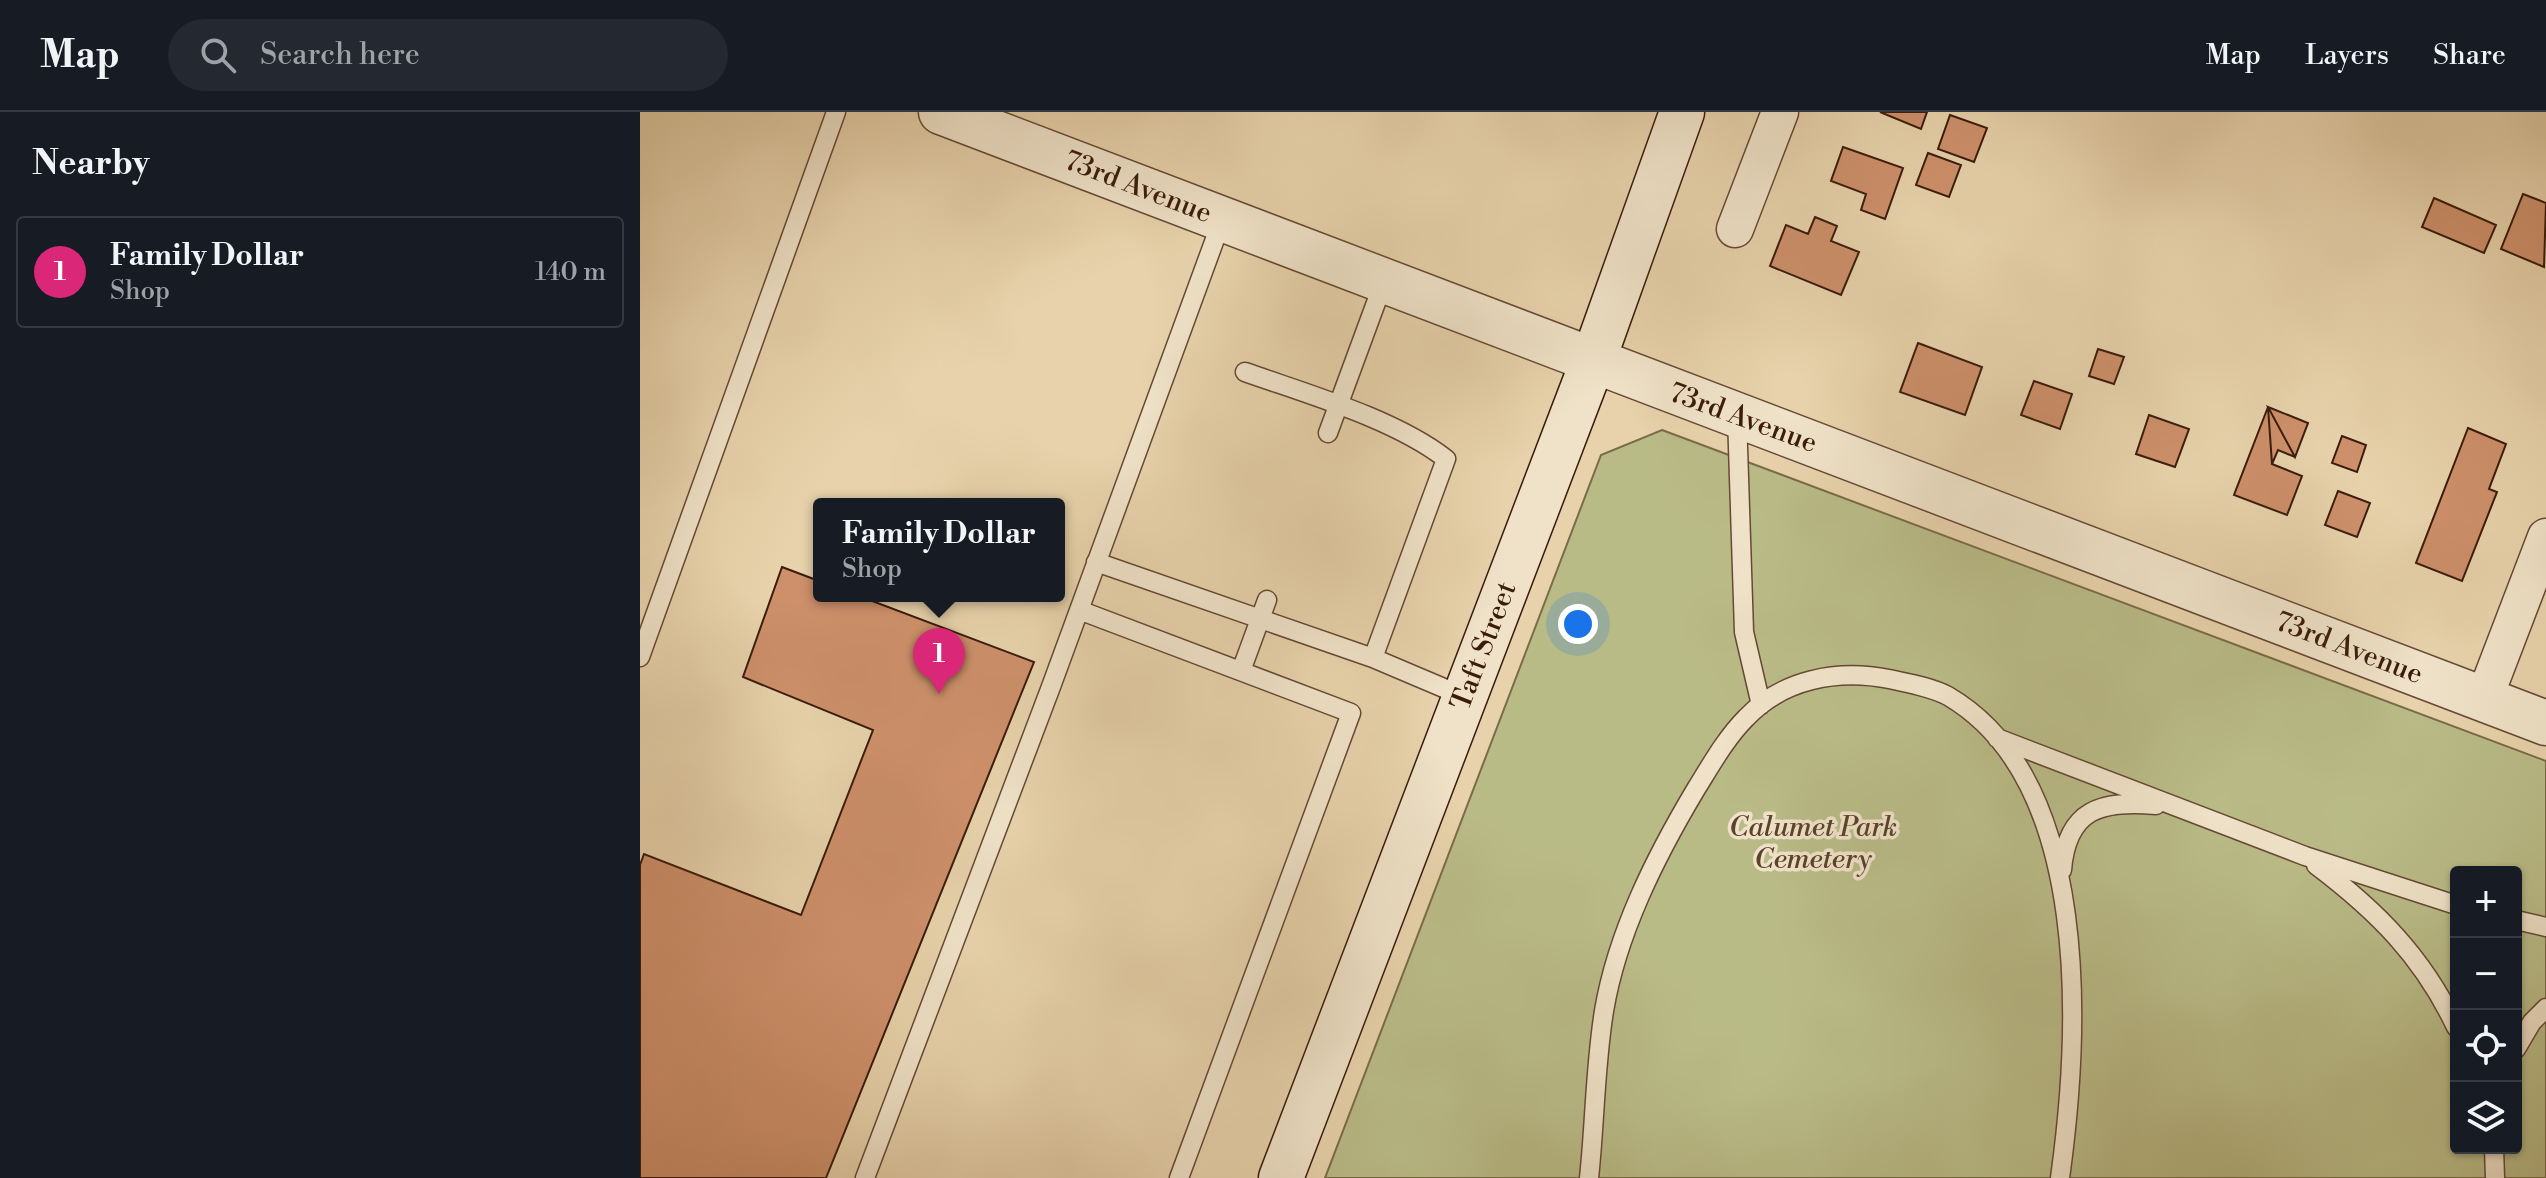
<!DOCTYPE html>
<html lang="en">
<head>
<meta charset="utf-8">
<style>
  :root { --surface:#171b24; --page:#242831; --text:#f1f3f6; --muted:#9ea1a6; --line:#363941; --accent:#db2777 }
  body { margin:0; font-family:"Libre Bodoni",serif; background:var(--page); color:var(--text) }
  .controls { position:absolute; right:24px; bottom:24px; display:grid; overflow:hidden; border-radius:8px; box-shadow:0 2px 6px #0004 }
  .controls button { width:72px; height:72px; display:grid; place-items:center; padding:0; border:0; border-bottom:2px solid var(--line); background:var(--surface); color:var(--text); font:40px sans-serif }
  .you { position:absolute; left:938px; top:512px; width:28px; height:28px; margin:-20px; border:6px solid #fff; border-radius:50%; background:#1a73e8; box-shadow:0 0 0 12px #1a73e833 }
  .badge { display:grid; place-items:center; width:52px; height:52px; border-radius:50%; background:var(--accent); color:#fff; font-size:26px; font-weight:700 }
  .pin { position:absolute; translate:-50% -66px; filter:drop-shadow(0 2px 4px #0008) }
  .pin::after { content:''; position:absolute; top:42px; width:28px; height:24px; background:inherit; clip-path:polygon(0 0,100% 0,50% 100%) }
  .popup { position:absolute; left:173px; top:386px; width:252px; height:104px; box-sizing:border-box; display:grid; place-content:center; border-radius:8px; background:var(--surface); filter:drop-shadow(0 2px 6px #0005); font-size:26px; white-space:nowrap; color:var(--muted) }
  .popup b { font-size:30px; color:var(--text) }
  .popup::after { content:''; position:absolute; left:50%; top:100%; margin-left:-16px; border:16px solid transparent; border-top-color:var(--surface) }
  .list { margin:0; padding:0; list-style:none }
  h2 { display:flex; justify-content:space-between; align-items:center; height:104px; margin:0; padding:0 32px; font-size:34px }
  h2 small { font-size:26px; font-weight:400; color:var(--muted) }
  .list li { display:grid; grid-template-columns:52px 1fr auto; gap:24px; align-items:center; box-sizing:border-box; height:112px; margin:0 16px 16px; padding:0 16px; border:2px solid var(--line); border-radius:8px }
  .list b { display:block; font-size:30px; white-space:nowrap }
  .list p { margin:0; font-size:26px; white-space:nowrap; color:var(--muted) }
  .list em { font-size:26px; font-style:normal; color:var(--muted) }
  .icon { flex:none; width:44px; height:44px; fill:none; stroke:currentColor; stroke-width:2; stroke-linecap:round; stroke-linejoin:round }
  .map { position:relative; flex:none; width:1906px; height:1066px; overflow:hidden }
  header { display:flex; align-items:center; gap:48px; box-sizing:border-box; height:112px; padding:0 40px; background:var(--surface); border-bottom:2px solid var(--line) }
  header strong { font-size:38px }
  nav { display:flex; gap:44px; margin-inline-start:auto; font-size:28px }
  .search { width:560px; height:72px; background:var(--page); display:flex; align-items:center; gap:20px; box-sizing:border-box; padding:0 28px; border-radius:44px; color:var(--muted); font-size:30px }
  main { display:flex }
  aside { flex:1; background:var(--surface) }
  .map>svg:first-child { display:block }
  .green { fill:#b9bb87; stroke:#7a6b4a; stroke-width:2; fill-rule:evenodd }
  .building { fill:#cd906b; stroke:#3b1b0c; stroke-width:2 }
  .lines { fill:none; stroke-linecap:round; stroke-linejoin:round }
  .service-casing { stroke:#664934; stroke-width:21 }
  .minor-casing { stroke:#664934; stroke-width:39 }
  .tertiary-casing { stroke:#664934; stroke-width:47 }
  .secondary-casing { stroke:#3b1b0c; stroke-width:47 }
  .service { stroke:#efe2c8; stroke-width:18 }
  .minor { stroke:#efe2c8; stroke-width:36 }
  .tertiary { stroke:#efe2c8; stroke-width:44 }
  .secondary { stroke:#efe2c8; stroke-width:44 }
  .labels { text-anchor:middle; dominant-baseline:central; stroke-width:7; stroke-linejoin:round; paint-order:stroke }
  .street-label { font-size:28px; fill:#3b1b0c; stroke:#efe2c8 }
  .park-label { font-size:28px; font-style:italic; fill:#5a432b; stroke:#efe2c8 }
</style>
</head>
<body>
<header>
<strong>Map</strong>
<div class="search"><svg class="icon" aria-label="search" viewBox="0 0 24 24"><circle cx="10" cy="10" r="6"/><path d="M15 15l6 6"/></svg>Search here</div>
<nav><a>Map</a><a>Layers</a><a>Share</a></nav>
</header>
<main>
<aside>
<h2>Nearby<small></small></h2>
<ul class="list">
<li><span class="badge">1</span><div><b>Family Dollar</b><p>Shop</p></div><em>140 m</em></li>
</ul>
</aside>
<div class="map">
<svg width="1906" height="1066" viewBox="0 0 1906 1066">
  <rect width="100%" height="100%" fill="#e7d2ab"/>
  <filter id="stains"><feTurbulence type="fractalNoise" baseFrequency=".0025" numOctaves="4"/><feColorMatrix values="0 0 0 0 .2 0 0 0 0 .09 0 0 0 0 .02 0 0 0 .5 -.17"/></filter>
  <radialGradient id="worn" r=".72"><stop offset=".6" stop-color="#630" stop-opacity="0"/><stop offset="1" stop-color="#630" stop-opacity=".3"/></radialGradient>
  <path class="green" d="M1022,318L1906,649V1066H685L961,343ZM1816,760H1876V1036H1816Z"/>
  <path class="building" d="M1240,0H1287L1281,17Z
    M1310,3L1347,16L1334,50L1298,37Z
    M1203,35L1263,56L1245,107L1221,98L1226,82L1191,69Z
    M1288,41L1321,53L1309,85L1276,73Z
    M1883,82L1906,91L1904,155L1861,137Z
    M1794,86L1856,113L1844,141L1782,115Z
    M1175,105L1197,114L1191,129L1219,140L1201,183L1130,154L1146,113L1168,122Z
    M1278,231L1342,255L1325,303L1260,280Z
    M1458,237L1484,245L1474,272L1449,264Z
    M1394,269L1432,282L1420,317L1381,303Z
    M1628,295L1668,311L1655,345Z
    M1628,295L1632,352L1662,364L1647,403L1594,383Z
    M1628,295L1668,311L1655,345L1638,338L1632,352L1662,364L1647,403L1594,383Z
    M1509,303L1549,317L1535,355L1496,342Z
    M1828,316L1866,332L1849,377L1857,380L1822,469L1776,451Z
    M1702,324L1726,333L1717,360L1692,351Z
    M1698,379L1730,391L1717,425L1685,413Z
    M142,455L179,469V484H219L394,550L186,1066H0V753L4,742L161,803L233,618L103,565Z"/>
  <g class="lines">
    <g class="service-casing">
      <path id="service" d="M605,260C667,282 755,307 806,347L733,546L825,585
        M1097,304L1104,520L1121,593
        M688,321L744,169
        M456,450L733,546
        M439,498L711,601L539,1066
        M0,545L196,0
        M601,559L627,488
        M1357,626L1665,744L1816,793
        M1676,753C1737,799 1783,845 1816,915
        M1422,758C1427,697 1461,688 1516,693
        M1876,808L1906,815
        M1876,937L1892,910L1906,896
        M1854,1036L1855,1066
        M225,1066L412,572L582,108
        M949,1066C955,1011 955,954 964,899C977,821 1016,744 1056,677C1071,653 1086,626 1106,606C1143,567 1197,557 1249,567C1267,571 1291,575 1308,584C1453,669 1440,922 1420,1066"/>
    </g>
    <g class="minor-casing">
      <path id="minor" d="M1095,117L1140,0
        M1844,587L1906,425"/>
    </g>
    <g class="tertiary-casing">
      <path id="tertiary" d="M301,0L1906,611"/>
    </g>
    <g class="secondary-casing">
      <path id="secondary" d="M641,1066L953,249L1042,0"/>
    </g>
    <use href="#service" class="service"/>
    <use href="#minor" class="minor"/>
    <use href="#tertiary" class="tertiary"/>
    <use href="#secondary" class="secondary"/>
  </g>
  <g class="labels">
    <g class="street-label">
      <text transform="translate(498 75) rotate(21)">73rd Avenue</text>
      <text transform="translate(1103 306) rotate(20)">73rd Avenue</text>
      <text transform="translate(844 534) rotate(-69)">Taft Street</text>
      <text transform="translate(1709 536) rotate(21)">73rd Avenue</text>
    </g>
    <g class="park-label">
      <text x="1173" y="715">Calumet Park<tspan x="1173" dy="32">Cemetery</tspan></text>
    </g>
  </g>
  <rect width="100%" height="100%" filter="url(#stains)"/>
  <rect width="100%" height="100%" fill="url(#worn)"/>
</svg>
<div class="controls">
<button>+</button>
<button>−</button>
<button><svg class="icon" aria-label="locate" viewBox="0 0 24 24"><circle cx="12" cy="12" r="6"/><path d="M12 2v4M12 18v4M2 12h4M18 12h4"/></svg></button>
<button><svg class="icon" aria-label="layers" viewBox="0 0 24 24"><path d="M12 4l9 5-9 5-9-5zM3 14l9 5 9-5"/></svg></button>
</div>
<div class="you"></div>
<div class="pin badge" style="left:299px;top:582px">1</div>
<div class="popup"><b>Family Dollar</b>Shop</div>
</div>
</main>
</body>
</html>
